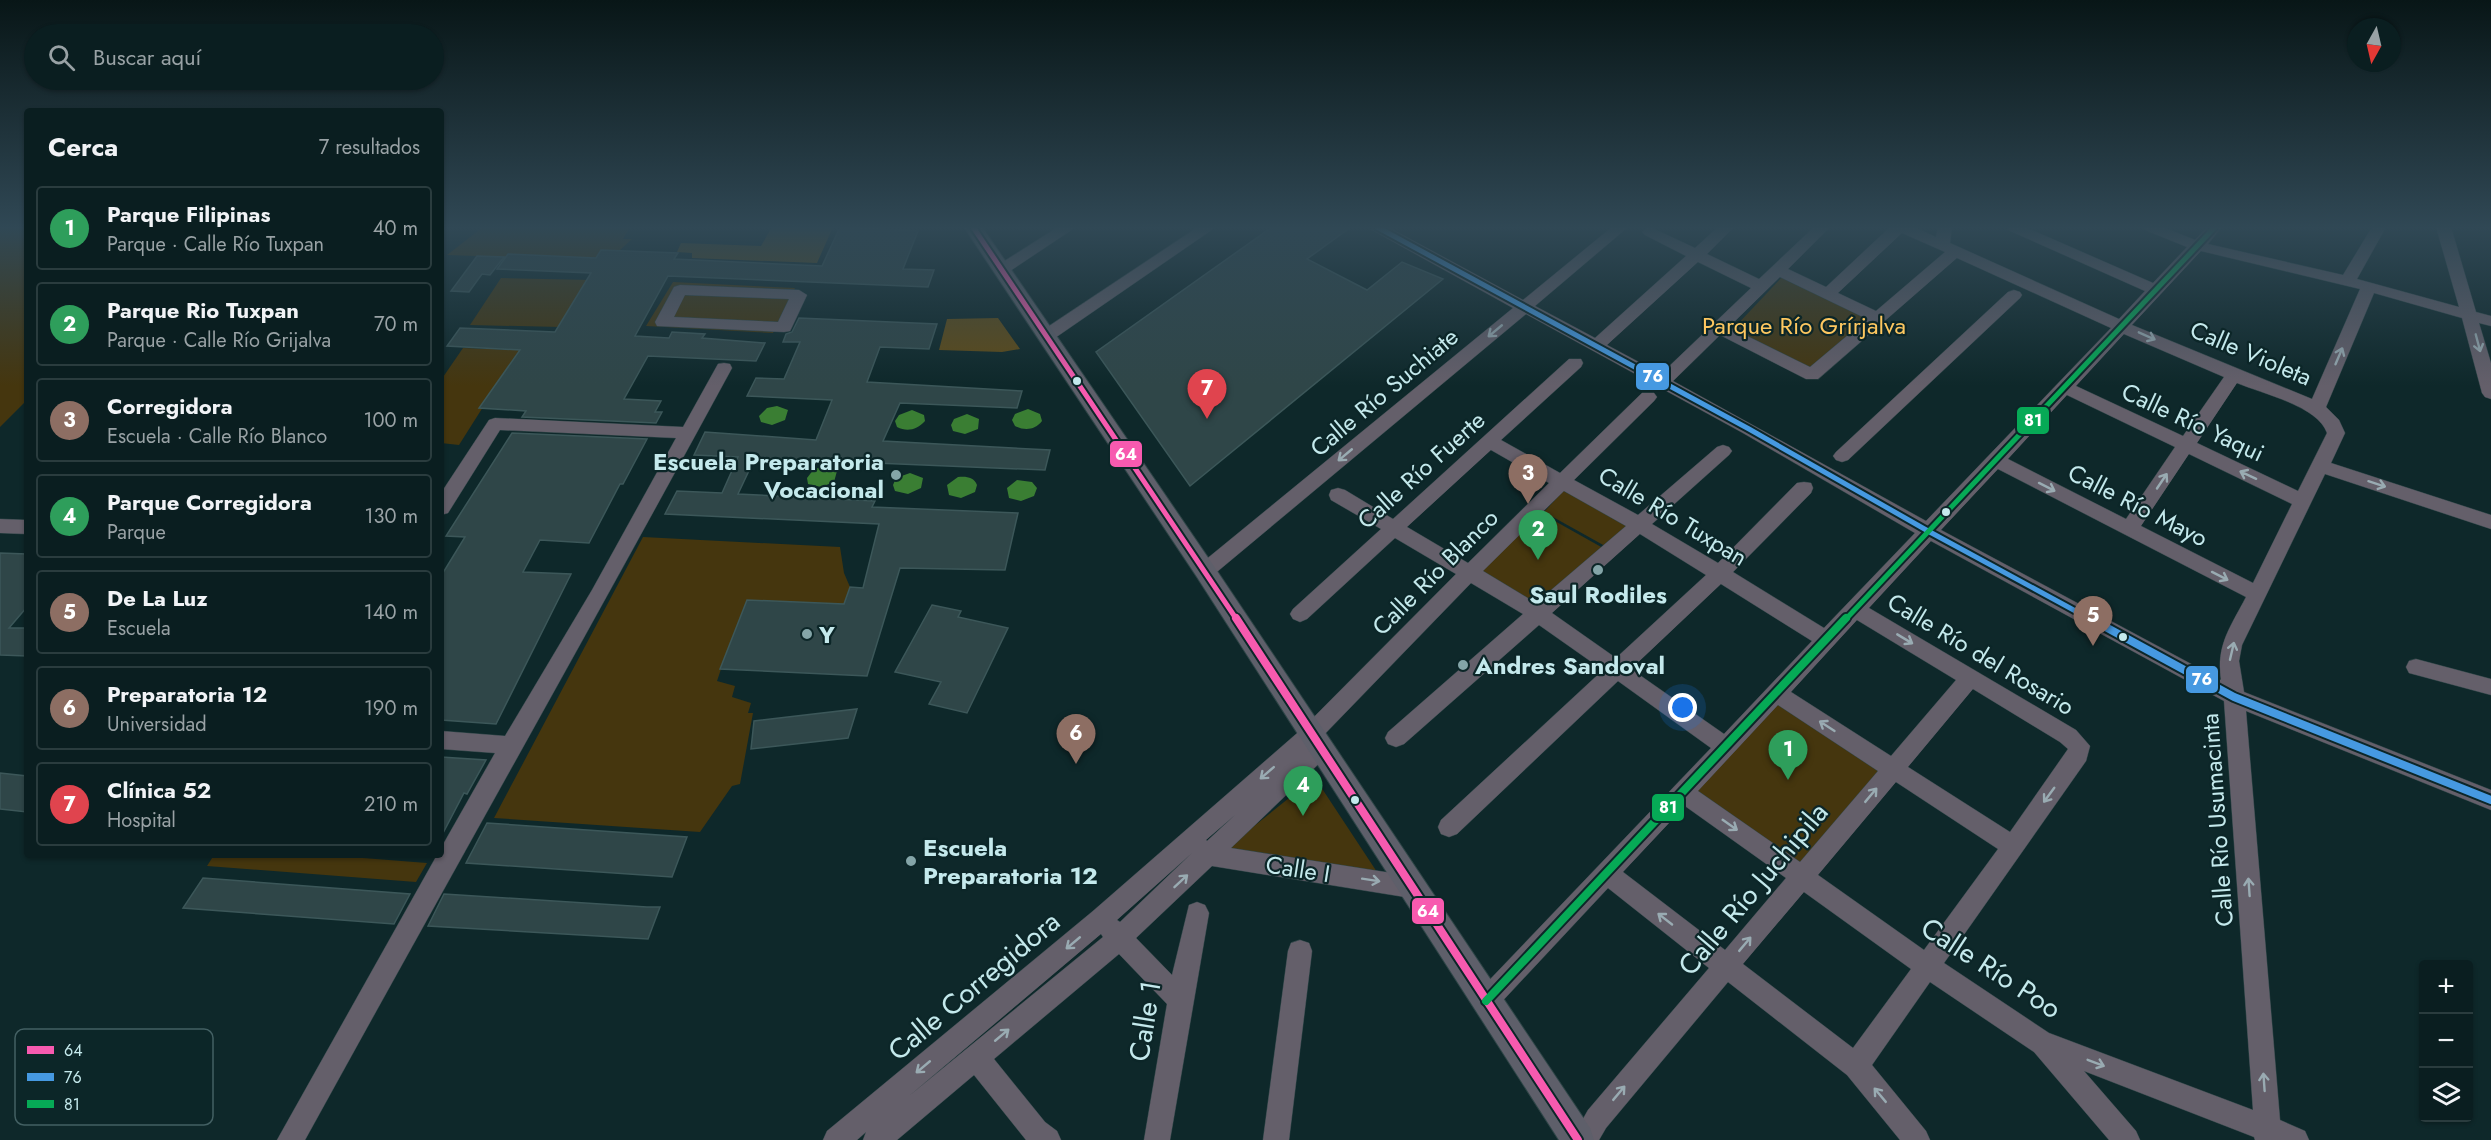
<!DOCTYPE html>
<html lang="es">
<head>
<meta charset="utf-8">
<style>
  :root { --surface:#0a1e20; --page:#182b2d; --text:#f1f3f6; --muted:#99a2a5; --line:#2a3c3e; --accent:#db2777 }
  body { margin:0; font-family:Jost,sans-serif; background:var(--page); color:var(--text) }
  .controls { position:absolute; right:18px; bottom:18px; display:grid; overflow:hidden; border-radius:6px; box-shadow:0 2px 4px #0004 }
  .controls button { width:54px; height:54px; display:grid; place-items:center; padding:0; border:0; border-bottom:2px solid var(--line); background:var(--surface); color:var(--text); font:30px sans-serif }
  .compass { position:absolute; left:2347px; top:18px; width:54px; height:54px; border-radius:50%; background:var(--surface); box-shadow:0 2px 4px #0004; rotate:188deg }
  .you { position:absolute; left:1683px; top:708px; width:21px; height:21px; margin:-15px; border:4px solid #fff; border-radius:50%; background:#1a73e8; box-shadow:0 0 0 9px #1a73e833 }
  .badge { display:grid; place-items:center; width:39px; height:39px; border-radius:50%; background:var(--accent); color:#fff; font-size:20px; font-weight:700 }
  .pin { position:absolute; translate:-50% -50px; filter:drop-shadow(0 2px 3px #0008) }
  .pin::after { content:''; position:absolute; top:32px; width:21px; height:18px; background:inherit; clip-path:polygon(0 0,100% 0,50% 100%) }
  .list { margin:0; padding:0; list-style:none }
  h2 { display:flex; justify-content:space-between; align-items:center; height:78px; margin:0; padding:0 24px; font-size:26px }
  h2 small { font-size:20px; font-weight:400; color:var(--muted) }
  .list li { display:grid; grid-template-columns:39px 1fr auto; gap:18px; align-items:center; box-sizing:border-box; height:84px; margin:0 12px 12px; padding:0 12px; border:2px solid var(--line); border-radius:6px }
  .list b { display:block; font-size:22px; white-space:nowrap }
  .list p { margin:0; font-size:20px; white-space:nowrap; color:var(--muted) }
  .list em { font-size:20px; font-style:normal; color:var(--muted) }
  .icon { flex:none; width:33px; height:33px; fill:none; stroke:currentColor; stroke-width:2; stroke-linecap:round; stroke-linejoin:round }
  .map { position:relative; flex:none; width:2491px; height:1140px; overflow:hidden }
  .search { position:absolute; background:var(--surface); box-shadow:0 2px 4px #0004; left:24px; top:24px; width:420px; height:66px; display:flex; align-items:center; gap:15px; box-sizing:border-box; padding:0 21px; border-radius:33px; color:var(--muted); font-size:22px }
  .panel { position:absolute; background:var(--surface); box-shadow:0 2px 4px #0004; left:24px; top:108px; width:420px; height:750px; border-radius:6px }
  .map>svg:first-child { display:block }
  .green { fill:#45360e }
  .forest { fill:#5f4b17 }
  .water { fill:#3a7e33 }
  .building { fill:#2f4648; stroke:#3c5759; stroke-width:1.5 }
  .lines { fill:none; stroke-linecap:round; stroke-linejoin:round }
  .minor-casing { stroke:#2e4547; stroke-width:1 }
  .major-casing { stroke:#2e4547; stroke-width:2 }
  .minor { fill:#645f6a; fill-rule:evenodd }
  .major { fill:#5e5f6a; fill-rule:evenodd }
  .bus-1-far1-casing { stroke:#0c2628; stroke-width:9 }
  .bus-1-casing { stroke:#0c2628; stroke-width:12 }
  .bus-2-far1-casing { stroke:#0c2628; stroke-width:9 }
  .bus-2-casing { stroke:#0c2628; stroke-width:12 }
  .bus-3-far1-casing { stroke:#0c2628; stroke-width:9 }
  .bus-3-casing { stroke:#0c2628; stroke-width:12 }
  .bus-1-far1 { stroke:#f75aaf; stroke-width:5 }
  .bus-1 { stroke:#f75aaf; stroke-width:8 }
  .bus-2-far1 { stroke:#4699e1; stroke-width:5 }
  .bus-2 { stroke:#4699e1; stroke-width:8 }
  .bus-3-far1 { stroke:#06aa56; stroke-width:5 }
  .bus-3 { stroke:#06aa56; stroke-width:8 }
  .oneway { stroke:#99abb2 }
  .bus-dot { fill:#c4e9ec; stroke:#0c2628; stroke-width:2 }
  .poi-dot { fill:#84a5a8; stroke:#0c2628; stroke-width:2 }
  .labels { text-anchor:middle; dominant-baseline:central; stroke-width:4.5; stroke-linejoin:round; paint-order:stroke }
  .park-label { font-size:24px; fill:#fdc760; stroke:#0c2628 }
  .street-label { font-size:24px; fill:#c4e9ec; stroke:#0c2628 }
  .poi-label { font-size:24px; font-weight:bold; fill:#c4e9ec; stroke:#0c2628; text-anchor:start }
  .near-street-label { font-size:28px; fill:#c4e9ec; stroke:#0c2628 }
  .key { fill:#0c2628; stroke:#436063; stroke-width:1.5 }
  .key-label { font-size:16px; fill:#c4e9ec }
  .line-badge { stroke:#0c2628; stroke-width:2 }
  .badge-label { font-size:16px; text-anchor:middle; font-weight:bold; fill:#fff }
</style>
</head>
<body>
<div class="map">
<svg width="2491" height="1140" viewBox="0 0 2491 1140">
  <rect width="100%" height="100%" fill="#0e282a"/>
  <path class="green" d="M0,227H27V400L0,427Z
    M483,227H630L623,239H632L619,251L596,258L508,254L506,257L447,255Z
    M1784,275L1870,317L1809,368L1733,329Z
    M501,278L591,280L561,327L470,325Z
    M673,282L795,288L773,333L646,326Z
    M463,348L542,351L509,366L459,445L441,443V380Z
    M1567,487L1633,524L1605,546L1544,512Z
    M1537,511L1603,548L1537,606L1476,573Z
    M643,537L840,547L844,573L850,587L844,604L723,663L717,681L735,686L732,697L751,703L748,713H753L740,784L732,786L700,832L494,818Z
    M1776,693L1893,769L1802,876L1683,792Z
    M1314,781L1319,784L1377,872L1223,851L1309,782Z
    M214,855H325L427,863L416,882L207,866Z"/>
  <path class="forest" d="M772,227H833L817,263L692,258V253L677,252L681,243L761,246Z
    M998,318L1020,349L1002,352L939,350L947,319Z"/>
  <path class="water" d="M777,406L788,410L785,420L772,425L761,422L759,416L767,408Z
    M1028,409L1040,414L1042,421C1035,430 1025,431 1015,426L1012,420L1015,414Z
    M912,410L924,415L925,421C917,430 907,432 897,427L895,421L899,415Z
    M967,414L979,419L978,429L965,434L953,431L951,425L954,419Z
    M825,466L837,471L834,482L821,487L808,484L807,478L814,469Z
    M910,473L923,478L921,488L908,494L895,491L893,485L896,478Z
    M958,477C966,476 974,477 977,485L975,492L961,498L949,495L947,485Z
    M1017,480L1032,482L1037,488L1034,496L1021,501L1009,498L1007,488Z"/>
  <path class="building" d="M840,227L918,231L903,269L934,270L928,287L668,276L635,336L669,338L672,332L705,334L702,338L765,343L756,361L648,356L624,399L661,401L655,412H662L656,423L522,417L526,411L479,408L520,350L447,346L460,328L555,332L591,273L497,269L508,254L596,258L601,250L678,253L674,259L822,266Z
    M1272,227H1351L1307,259L1367,290L1402,262L1443,279L1190,486L1096,352Z
    M477,256L504,257L490,275L482,274L469,292L451,291Z
    M799,318L937,324L929,349L880,347L867,382L1022,391L1017,408L900,403L883,441L1050,450L1045,470L755,458L738,494L875,501L872,507L1018,513L1005,570L900,568L867,676L720,669L747,600L844,604L850,587L863,588L879,524L665,514L677,491L722,493L738,457L694,455L705,432L816,440L832,400L747,396L756,378L784,379L800,342H783L786,334L792,332Z
    M512,433L647,439L623,484H620L589,543L540,540L523,572L571,574L496,724L441,720V576L465,537L446,536Z
    M0,553L27,554V607L9,628H27V656L0,655Z
    M932,605L961,611L958,617L1008,628L967,713L929,704L941,682L895,672Z
    M857,709L848,738L751,749L754,721Z
    M441,757L486,760L467,794L464,793L441,837Z
    M0,773L27,776V812L0,809Z
    M487,823L687,837L672,877L466,863Z
    M203,878L410,894L394,924L183,908Z
    M444,894L647,907H660L648,939L428,926Z"/>
  <g class="lines">
    <g class="minor-casing">
      <path id="minor" d="M1058,227H1076L1007,273H995L993,270L995,267Z
        M1198,227H1216L1052,340H1040L1038,336L1040,332Z
        M1370,227H1388L1523,300L1612,227H1628L1535,306L1595,338L1686,256L1645,235L1642,232L1645,229L1650,227L1695,248L1718,227H1734L1707,254L1759,279L1814,227H1830L1788,269L1826,287L1890,227H1914L1936,237L1938,227H1952L1950,243L2119,319L2145,291L2008,230L2006,227H2025L2153,283L2187,247L2145,230L2143,227H2163L2195,240L2207,227H2222L2208,244L2343,275L2372,227H2386L2357,279L2459,307L2436,227H2451L2476,312L2491,316V326L2479,323L2491,363V399L2485,397L2482,393L2462,318L2374,293L2326,407L2339,420L2345,433L2331,463L2491,515V529L2325,474L2242,645L2239,661L2244,692L2491,790V810L2246,711L2280,1120L2305,1131L2309,1140H2255L2254,1137L2084,1071L2136,1131L2140,1140H2109L2034,1052L1930,982L1872,1065L1926,1131L1930,1140H1900L1847,1075L1728,982L1606,1128L1599,1140H1571L1588,1110L1709,968L1608,888L1495,1009L1486,1013L1477,1009L1474,1001L1477,993L1711,748L1618,681L1457,834L1449,837L1441,834L1438,827L1441,820L1603,670L1539,625L1404,744L1396,747L1388,744L1385,738L1388,732L1523,614L1471,583L1318,741L1328,743L1331,749L1328,755L1231,848L1411,876L1419,880L1423,887L1419,894L1411,898L1212,866L1136,938L1172,975L1189,905L1197,902L1205,905L1209,913L1170,1140H1144L1167,1004L1119,954L994,1059L1045,1122L1057,1131L1061,1140H1026L974,1075L897,1140H863L866,1132L857,1140H823L827,1131L1093,911L1303,728L1456,574L1395,538L1307,619L1300,622L1293,619L1290,614L1293,609L1381,529L1331,500L1329,495L1331,490L1338,488L1345,490L1393,519L1569,359H1581L1583,363L1581,367L1501,440L1560,473L1642,393H1654L1657,397L1654,401L1574,480L1638,515L1717,447L1723,445L1729,447L1732,451L1729,455L1652,524L1718,563L1797,483L1804,482L1811,483L1813,488L1811,493L1733,572L1824,628L1915,533L1743,433L1526,314L1212,576L1205,578L1198,576L1195,571L1198,566L1513,308L1372,230ZM1902,233L1945,252L1876,311L1838,293ZM2201,251L2360,289L2312,399L2132,325ZM1957,258L2111,328L1926,521L1673,381L1720,335L1806,379H1818ZM1698,262L1751,288L1661,374L1607,345ZM1780,277L1867,319L1810,367L1729,327ZM2124,334L2224,377L2183,436L2076,386ZM2237,383C2263,394 2318,406 2327,433L2298,491L2197,443ZM2067,395L2175,447L2126,519L2008,459ZM1491,450L1549,483L1468,563L1407,527ZM2189,454L2292,504L2253,583L2141,526ZM1998,469L2246,597C2230,628 2216,645 2221,680L1941,530ZM1564,491L1626,526L1536,603L1483,571ZM1640,534L1706,575L1616,658L1552,613ZM1931,541L2224,701L2253,1110L2049,1033L1944,963L2086,761L2090,746L2076,730L1869,608ZM1721,584L1812,641L1724,734L1631,669ZM1857,620L1956,680L1891,756L1791,692ZM1973,689L2060,742L2068,749L2010,832L1908,767ZM1778,705L1878,771L1800,862L1698,791ZM1896,782L1998,849L1924,950L1818,875ZM1685,806L1786,878L1725,950L1623,872ZM1235,815L1207,841L1206,840ZM1192,853L1120,922L1117,920ZM1804,892L1911,969L1853,1048L1743,964ZM1101,934L1103,937L909,1096Z
        M680,285L799,290L807,295L792,327L790,331L784,332L657,326L655,322L674,287ZM685,295L789,299L778,322L674,317Z
        M2014,290L2020,292L2022,295L2020,298L1848,460L1842,462L1836,460L1833,456L1836,452L2008,292Z
        M724,363L730,364L732,368C592,626 447,882 305,1140H277L437,855H441V848L495,753L441,749V731L505,736L592,590L676,438L500,430L448,513L441,515V493L489,420L495,418L683,427L718,364Z
        M0,519L27,520V534L0,533Z
        M2416,659L2491,679V695L2409,673L2406,667L2409,661Z
        M1300,940L1309,943L1312,951L1289,1140H1263L1288,951L1291,943Z"/>
    </g>
    <g class="major-casing">
      <path id="major" d="M964,227H982L1213,565L1590,1128L1594,1140H1559L1197,577Z"/>
    </g>
    <use href="#minor" class="minor"/>
    <use href="#major" class="major"/>
    <g class="bus-1-far1-casing">
      <path id="bus-1-far1" d="M973,227L1237,620"/>
    </g>
    <g class="bus-1-casing">
      <path id="bus-1" d="M1236,618L1578,1140"/>
    </g>
    <g class="bus-2-far1-casing">
      <path id="bus-2-far1" d="M1377,227L1749,429L1928,531L2092,620"/>
    </g>
    <g class="bus-2-casing">
      <path id="bus-2" d="M2089,618L2234,697L2491,800"/>
    </g>
    <g class="bus-3-far1-casing">
      <path id="bus-3-far1" d="M1845,620L2215,227"/>
    </g>
    <g class="bus-3-casing">
      <path id="bus-3" d="M1486,1001L1846,618"/>
    </g>
    <use href="#bus-1-far1" class="bus-1-far1"/>
    <use href="#bus-1" class="bus-1"/>
    <use href="#bus-2-far1" class="bus-2-far1"/>
    <use href="#bus-2" class="bus-2"/>
    <use href="#bus-3-far1" class="bus-3-far1"/>
    <use href="#bus-3" class="bus-3"/>
  </g>
  <defs><path id="oneway-shaft" d="M-6 0H5M1.5-3L5.5 0L1.5 3" fill="none" stroke-width="1.6" stroke-linecap="round" stroke-linejoin="round" transform="scale(1.5)"/></defs>
  <g class="oneway">
    <use href="#oneway-shaft" transform="translate(1495 331) rotate(140)"/>
    <use href="#oneway-shaft" transform="translate(2147 336) rotate(24)"/>
    <use href="#oneway-shaft" transform="translate(2478 343) rotate(75)"/>
    <use href="#oneway-shaft" transform="translate(2339 356) rotate(-67)"/>
    <use href="#oneway-shaft" transform="translate(1345 455) rotate(140)"/>
    <use href="#oneway-shaft" transform="translate(2248 475) rotate(-155)"/>
    <use href="#oneway-shaft" transform="translate(2162 481) rotate(-56)"/>
    <use href="#oneway-shaft" transform="translate(2377 484) rotate(18)"/>
    <use href="#oneway-shaft" transform="translate(2047 487) rotate(27)"/>
    <use href="#oneway-shaft" transform="translate(2220 576) rotate(27)"/>
    <use href="#oneway-shaft" transform="translate(1905 639) rotate(31)"/>
    <use href="#oneway-shaft" transform="translate(2232 651) rotate(-77)"/>
    <use href="#oneway-shaft" transform="translate(1827 726) rotate(-147)"/>
    <use href="#oneway-shaft" transform="translate(1267 773) rotate(139)"/>
    <use href="#oneway-shaft" transform="translate(1871 795) rotate(-50)"/>
    <use href="#oneway-shaft" transform="translate(2049 795) rotate(126)"/>
    <use href="#oneway-shaft" transform="translate(1730 825) rotate(35)"/>
    <use href="#oneway-shaft" transform="translate(1371 880) rotate(9)"/>
    <use href="#oneway-shaft" transform="translate(1181 881) rotate(-43)"/>
    <use href="#oneway-shaft" transform="translate(2249 887) rotate(-94)"/>
    <use href="#oneway-shaft" transform="translate(1665 919) rotate(-142)"/>
    <use href="#oneway-shaft" transform="translate(1073 943) rotate(140)"/>
    <use href="#oneway-shaft" transform="translate(1745 944) rotate(-50)"/>
    <use href="#oneway-shaft" transform="translate(1002 1035) rotate(-40)"/>
    <use href="#oneway-shaft" transform="translate(2096 1063) rotate(21)"/>
    <use href="#oneway-shaft" transform="translate(923 1067) rotate(140)"/>
    <use href="#oneway-shaft" transform="translate(2264 1082) rotate(-94)"/>
    <use href="#oneway-shaft" transform="translate(1619 1093) rotate(-50)"/>
    <use href="#oneway-shaft" transform="translate(1880 1095) rotate(-130)"/>
  </g>
  <linearGradient id="sky" x2="0" y2="1"><stop stop-color="#081617"/><stop offset="0.59" stop-color="#304855"/><stop offset="1" stop-color="#304855" stop-opacity="0"/></linearGradient>
  <rect width="2491" height="386" fill="url(#sky)"/>
  <g class="bus-dot">
    <circle cx="1077" cy="381" r="5"/>
    <circle cx="1946" cy="512" r="5"/>
    <circle cx="2123" cy="637" r="5"/>
    <circle cx="1355" cy="800" r="5"/>
  </g>
  <g class="poi-dot">
    <circle cx="896" cy="475" r="6"/>
    <circle cx="1598" cy="570" r="6"/>
    <circle cx="807" cy="634" r="6"/>
    <circle cx="1463" cy="665" r="6"/>
    <circle cx="911" cy="861" r="6"/>
  </g>
  <g class="labels">
    <g class="park-label">
      <text x="1804" y="325">Parque Río Grírjalva</text>
    </g>
    <g class="street-label">
      <text transform="translate(2251 353) rotate(23)">Calle Violeta</text>
      <text transform="translate(1384 392) rotate(-40)">Calle Río Suchiate</text>
      <text transform="translate(2193 422) rotate(25)">Calle Río Yaqui</text>
      <text transform="translate(1421 470) rotate(-42)">Calle Río Fuerte</text>
      <text transform="translate(2138 505) rotate(27)">Calle Río Mayo</text>
      <text transform="translate(1673 516) rotate(31)">Calle Río Tuxpan</text>
      <text transform="translate(1435 572) rotate(-45)">Calle Río Blanco</text>
      <text transform="translate(1981 654) rotate(31)">Calle Río del Rosario</text>
      <text transform="translate(2217 820) rotate(-94)">Calle Río Usumacinta</text>
      <text transform="translate(1298 869) rotate(9)">Calle I</text>
    </g>
    <g class="poi-label">
      <text x="884" y="461" text-anchor="end">Escuela Preparatoria<tspan x="884" dy="28">Vocacional</tspan></text>
      <text x="1598" y="594" text-anchor="middle">Saul Rodiles</text>
      <text x="819" y="634">Y</text>
      <text x="1475" y="665">Andres Sandoval</text>
      <text x="923" y="847">Escuela<tspan x="923" dy="28">Preparatoria 12</tspan></text>
    </g>
    <g class="near-street-label">
      <text transform="translate(1753 889) rotate(-50)">Calle Río Juchipila</text>
      <text transform="translate(1991 968) rotate(33)">Calle Río Poo</text>
      <text transform="translate(974 986) rotate(-40)">Calle Corregidora</text>
      <text transform="translate(1145 1021) rotate(-81)">Calle 1</text>
    </g>
  </g>
  <rect x="15" y="1029" width="198" height="96" rx="9" class="key"/>
  <rect x="27" y="1046" width="27" height="8" fill="#f75aaf"/>
  <rect x="27" y="1073" width="27" height="8" fill="#4699e1"/>
  <rect x="27" y="1100" width="27" height="8" fill="#06aa56"/>
  <g class="key-label">
    <text x="64" y="1056">64</text>
    <text x="64" y="1083">76</text>
    <text x="64" y="1110">81</text>
  </g>
  <g class="line-badge">
    <rect x="1635" y="362" width="35" height="29" rx="6" fill="#4699e1"/>
    <rect x="2016" y="406" width="34" height="29" rx="6" fill="#06aa56"/>
    <rect x="1109" y="440" width="34" height="28" rx="6" fill="#f75aaf"/>
    <rect x="2185" y="665" width="34" height="29" rx="6" fill="#4699e1"/>
    <rect x="1651" y="793" width="34" height="29" rx="6" fill="#06aa56"/>
    <rect x="1411" y="897" width="34" height="28" rx="6" fill="#f75aaf"/>
  </g>
  <g class="badge-label">
    <text x="1653" y="382">76</text>
    <text x="2033" y="426">81</text>
    <text x="1126" y="460">64</text>
    <text x="2202" y="685">76</text>
    <text x="1668" y="813">81</text>
    <text x="1428" y="917">64</text>
  </g>
</svg>
<div class="controls">
<button>+</button>
<button>−</button>
<button><svg class="icon" aria-label="layers" viewBox="0 0 24 24"><path d="M12 4l9 5-9 5-9-5zM3 14l9 5 9-5"/></svg></button>
</div>
<svg class="compass" viewBox="-18 -18 36 36"><path d="M0-13l5 13h-10z" fill="#e53935"/><path d="M0 13l5-13h-10z" fill="#99a2a5"/></svg>
<div class="you"></div>
<div class="pin badge" style="left:1788px;top:780px;background:#2e9e5b">1</div>
<div class="pin badge" style="left:1538px;top:560px;background:#2e9e5b">2</div>
<div class="pin badge" style="left:1528px;top:504px;background:#8d6e63">3</div>
<div class="pin badge" style="left:1303px;top:816px;background:#2e9e5b">4</div>
<div class="pin badge" style="left:2093px;top:646px;background:#8d6e63">5</div>
<div class="pin badge" style="left:1076px;top:764px;background:#8d6e63">6</div>
<div class="pin badge" style="left:1207px;top:419px;background:#e0444e">7</div>
<div class="search"><svg class="icon" aria-label="search" viewBox="0 0 24 24"><circle cx="10" cy="10" r="6"/><path d="M15 15l6 6"/></svg>Buscar aquí</div>
<section class="panel">
<h2>Cerca<small>7 resultados</small></h2>
<ul class="list">
<li><span class="badge" style="background:#2e9e5b">1</span><div><b>Parque Filipinas</b><p>Parque · Calle Río Tuxpan</p></div><em>40 m</em></li>
<li><span class="badge" style="background:#2e9e5b">2</span><div><b>Parque Rio Tuxpan</b><p>Parque · Calle Río Grijalva</p></div><em>70 m</em></li>
<li><span class="badge" style="background:#8d6e63">3</span><div><b>Corregidora</b><p>Escuela · Calle Río Blanco</p></div><em>100 m</em></li>
<li><span class="badge" style="background:#2e9e5b">4</span><div><b>Parque Corregidora</b><p>Parque</p></div><em>130 m</em></li>
<li><span class="badge" style="background:#8d6e63">5</span><div><b>De La Luz</b><p>Escuela</p></div><em>140 m</em></li>
<li><span class="badge" style="background:#8d6e63">6</span><div><b>Preparatoria 12</b><p>Universidad</p></div><em>190 m</em></li>
<li><span class="badge" style="background:#e0444e">7</span><div><b>Clínica 52</b><p>Hospital</p></div><em>210 m</em></li>
</ul>
</section>
</div>
</body>
</html>
